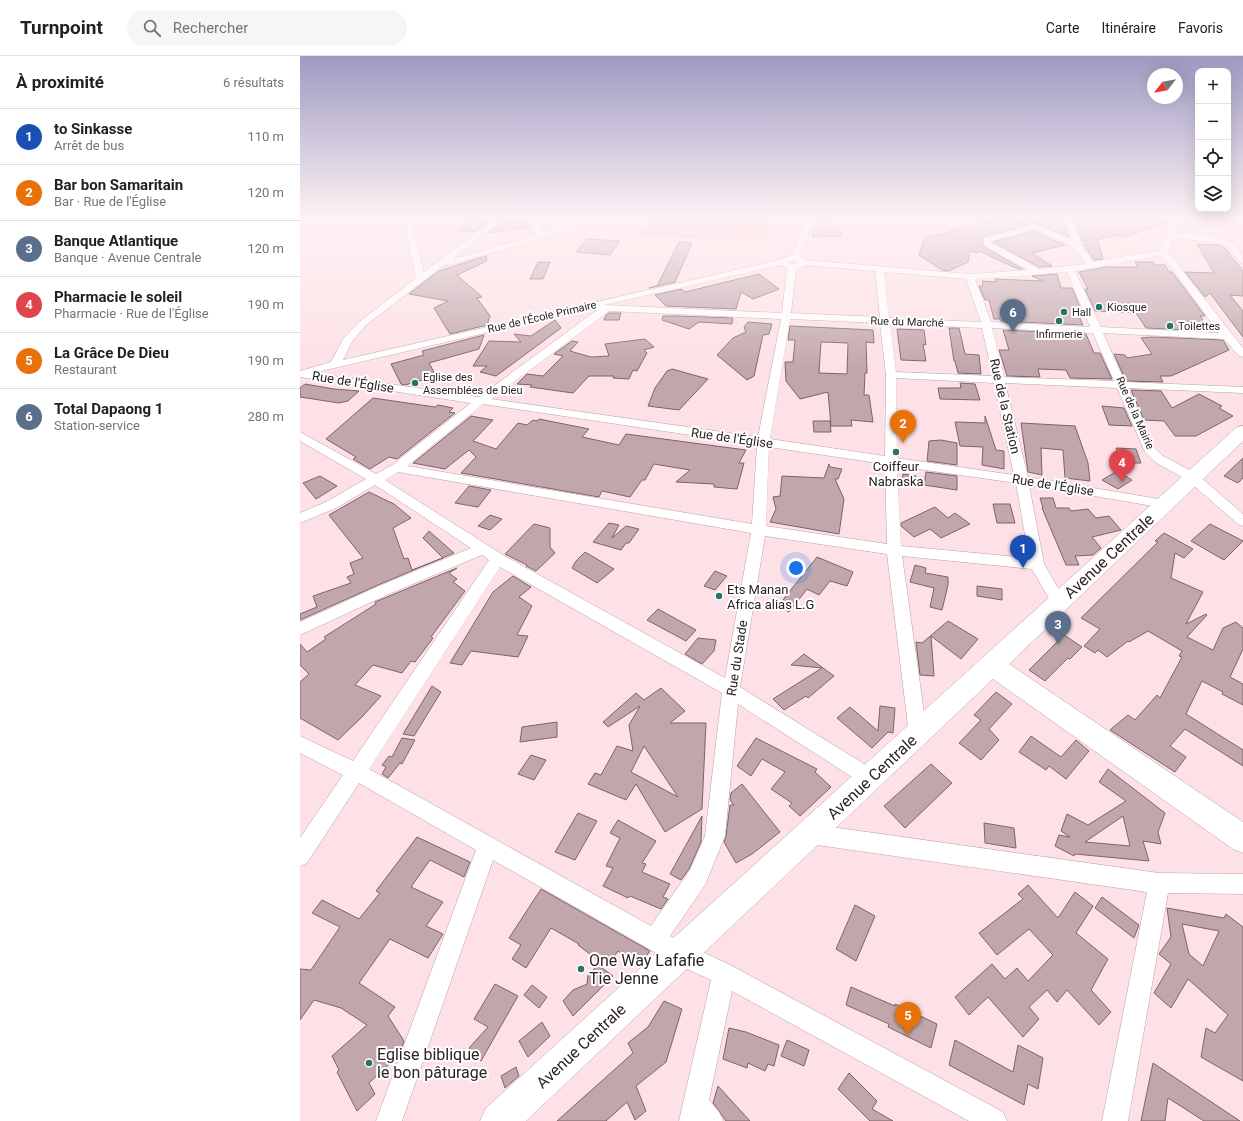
<!DOCTYPE html>
<html lang="fr">
<head>
<meta charset="utf-8">
<style>
  :root { --surface:#fff; --page:#f6f6f6; --text:#202124; --muted:#757577; --line:#e0e0e0; --accent:#b45309 }
  body { margin:0; font-family:Roboto,sans-serif; background:var(--page); color:var(--text) }
  .controls { position:absolute; right:12px; top:12px; display:grid; overflow:hidden; border-radius:8px; box-shadow:0 4px 16px #0002 }
  .controls button { width:36px; height:36px; display:grid; place-items:center; padding:0; border:0; border-bottom:1px solid var(--line); background:var(--surface); color:var(--text); font:20px sans-serif }
  .compass { position:absolute; left:847px; top:12px; width:36px; height:36px; border-radius:50%; background:var(--surface); box-shadow:0 4px 16px #0002; rotate:239deg }
  .you { position:absolute; left:496px; top:512px; width:14px; height:14px; margin:-10px; border:3px solid #fff; border-radius:50%; background:#1a73e8; box-shadow:0 0 0 6px #1a73e833 }
  .badge { display:grid; place-items:center; width:26px; height:26px; border-radius:50%; background:var(--accent); color:#fff; font-size:13px; font-weight:700 }
  .pin { position:absolute; translate:-50% -33px; filter:drop-shadow(0 1px 2px #0008) }
  .pin::after { content:''; position:absolute; top:21px; width:14px; height:12px; background:inherit; clip-path:polygon(0 0,100% 0,50% 100%) }
  .list { margin:0; padding:0; list-style:none }
  h2 { display:flex; justify-content:space-between; align-items:center; height:52px; margin:0; padding:0 16px; font-size:17px }
  h2 small { font-size:13px; font-weight:400; color:var(--muted) }
  .list li { display:grid; grid-template-columns:26px 1fr auto; gap:12px; align-items:center; box-sizing:border-box; height:56px; padding:0 16px; border-top:1px solid var(--line) }
  .list b { display:block; font-size:15px; white-space:nowrap }
  .list p { margin:0; font-size:13px; white-space:nowrap; color:var(--muted) }
  .list em { font-size:13px; font-style:normal; color:var(--muted) }
  .icon { flex:none; width:22px; height:22px; fill:none; stroke:currentColor; stroke-width:2; stroke-linecap:round; stroke-linejoin:round }
  .map { position:relative; flex:none; width:943px; height:1065px; overflow:hidden }
  header { display:flex; align-items:center; gap:24px; box-sizing:border-box; height:56px; padding:0 20px; background:var(--surface); border-bottom:1px solid var(--line) }
  header strong { font-size:19px }
  nav { display:flex; gap:22px; margin-inline-start:auto; font-size:14px }
  .search { width:280px; height:36px; background:var(--page); display:flex; align-items:center; gap:10px; box-sizing:border-box; padding:0 14px; border-radius:22px; color:var(--muted); font-size:15px }
  main { display:flex }
  aside { flex:1; background:var(--surface) }
  .map>svg:first-child { display:block }
  .green { fill:#feb1c2 }
  .building { fill:#c1a7ac; stroke:#7c6469; fill-rule:evenodd }
  .lines { fill:none; stroke-linecap:round; stroke-linejoin:round }
  .street-casing { stroke:#bba1a6; stroke-width:1 }
  .secondary-casing { stroke:#bba1a6; stroke-width:1 }
  .street { fill:#fff; fill-rule:evenodd }
  .secondary { fill:#fff; fill-rule:evenodd }
  .poi-dot { fill:#297169; stroke:#fff; stroke-width:1.5 }
  .labels { text-anchor:middle; dominant-baseline:central; stroke-width:4; stroke-linejoin:round; paint-order:stroke }
  .far-poi-label { font-size:11px; fill:#2c2224; stroke:#fff; text-anchor:start }
  .far-street-label { font-size:11px; fill:#2c2224; stroke:#fff }
  .street-label { font-size:13px; fill:#2c2224; stroke:#fff }
  .poi-label { font-size:13px; fill:#2c2224; stroke:#fff }
  .near-street-label { font-size:16px; fill:#2c2224; stroke:#fff }
  .near-poi-label { font-size:16px; fill:#2c2224; stroke:#fff; text-anchor:start }
</style>
</head>
<body>
<header>
<strong>Turnpoint</strong>
<div class="search"><svg class="icon" aria-label="search" viewBox="0 0 24 24"><circle cx="10" cy="10" r="6"/><path d="M15 15l6 6"/></svg>Rechercher</div>
<nav><a>Carte</a><a>Itinéraire</a><a>Favoris</a></nav>
</header>
<main>
<aside>
<h2>À proximité<small>6 résultats</small></h2>
<ul class="list">
<li><span class="badge" style="background:#1a4fb4">1</span><div><b>to Sinkasse</b><p>Arrêt de bus</p></div><em>110 m</em></li>
<li><span class="badge" style="background:#e8710a">2</span><div><b>Bar bon Samaritain</b><p>Bar · Rue de l'Église</p></div><em>120 m</em></li>
<li><span class="badge" style="background:#5c6f8a">3</span><div><b>Banque Atlantique</b><p>Banque · Avenue Centrale</p></div><em>120 m</em></li>
<li><span class="badge" style="background:#e0444e">4</span><div><b>Pharmacie le soleil</b><p>Pharmacie · Rue de l'Église</p></div><em>190 m</em></li>
<li><span class="badge" style="background:#e8710a">5</span><div><b>La Grâce De Dieu</b><p>Restaurant</p></div><em>190 m</em></li>
<li><span class="badge" style="background:#5c6f8a">6</span><div><b>Total Dapaong 1</b><p>Station-service</p></div><em>280 m</em></li>
</ul>
</aside>
<div class="map">
<svg width="943" height="1065" viewBox="0 0 943 1065">
  <rect width="100%" height="100%" fill="#fde1e6"/>
  <path class="green" d="M346,163H471L466,185L337,180Z"/>
  <path class="building" d="M166,163H183L191,164L175,176L157,174Z
    M694,163H715L723,165L728,163H763L769,181L735,167L683,181L682,184L684,191L723,213H718L679,195L677,197L670,195L668,206L649,215L642,214L619,199L623,187L626,182Z
    M774,163H870L869,166L824,181L820,179L797,183L803,203L794,204L784,189L787,184L782,185Z
    M203,165L229,167V171L188,177Z
    M516,167L538,168L542,180L512,181Z
    M734,175L765,189L732,197L752,210L739,211L693,186Z
    M287,183L320,185L310,199L276,196Z
    M379,186L392,187L375,226L349,232L357,230Z
    M897,188L919,189L925,192L943,215V240L930,239L943,255V281L910,237L905,241L885,216L914,217Z
    M186,200L187,205L157,219L182,241L177,242L190,260L187,269L150,278L134,252L148,245L109,238L139,215Z
    M238,206H250L243,223H230Z
    M835,206H853L854,209H865L869,216H872L905,260H900L911,275L846,272L836,257L795,255L785,233H788L779,216L806,211H838Z
    M459,218L479,233L453,243L441,236L436,253L366,250L355,239L382,233L385,236Z
    M757,218L761,232H772L781,254H776L783,269L701,265L700,263H694L689,244H685L679,230H683L682,225L696,226L695,223L743,225L732,220Z
    M309,257H321L319,264H304L306,259Z
    M363,260H376L433,262L432,268L399,266L389,273L362,264Z
    M255,264L261,272L196,320L180,316L187,310H173L189,285L221,286L214,278L231,280Z
    M448,266L472,268L469,278L463,279L454,320L447,324L417,299L433,282L446,276L444,271Z
    M490,270L573,274L574,287L566,286L567,317H565L564,339H569L573,366L551,364L552,370H531L528,336L500,343L486,325L485,306H493L495,284H488ZM521,286L548,287L547,318L519,317Z
    M649,272H659L665,298L679,299L681,318L658,317L655,305H654Z
    M597,273L624,274L626,289L623,288L626,305L601,304Z
    M703,274L786,278L794,297H800L812,323L770,322L766,314L738,313L740,321L707,320L699,294H709Z
    M184,279L179,293L129,307L136,320L105,329L101,328L91,308L124,299L122,295Z
    M852,281L923,284L929,294L871,320H860L863,326L826,325L814,298L825,299L827,302L852,298L841,282Z
    M345,283L354,291L344,294L347,297L337,315L333,314L329,323L313,322L314,320H289L273,337L230,331L232,329L217,328L227,318L243,320L263,300L254,298L272,285L278,286L270,295L291,301L309,300L305,288Z
    M372,313L408,323L379,354L348,350L355,332L367,315Z
    M660,327L675,328L680,344L640,343L638,332H661Z
    M5,328L34,333L59,335L48,345L39,347L0,341V332Z
    M831,334L861,335L872,352L899,338L922,350L919,352L933,360L896,380H875L864,365L844,364Z
    M73,342L135,351L138,349L153,352L149,356L155,357L97,403L89,401L70,413L53,403L56,401L26,383Z
    M802,350L824,352L832,370L809,369Z
    M171,360L193,364L173,385L196,393L218,367L227,369L233,364L237,365L239,363L289,373L282,381L319,389L326,378L446,394L439,407H444L437,433L414,431V428L376,426L390,414L354,408L345,424H342L330,441L302,435L299,441L161,417L176,401L169,394L145,413L113,407Z
    M685,360L696,394L704,395V413L682,409L683,391L660,390L655,366L685,367Z
    M513,365H530L531,376H514Z
    M721,367L775,370L788,407L790,425L765,422L763,394L741,392L742,419L728,416Z
    M641,384L657,387V409L627,405L629,385Z
    M816,392L836,393L841,407H822Z
    M943,402V422L938,427L924,420Z
    M529,408L530,411L542,413L538,423H535L544,443L539,478L470,466L476,453L473,441L480,440L482,420L524,422Z
    M817,415L832,424L818,433L802,424Z
    M626,416L657,420V434L624,429Z
    M603,418L616,420L615,431L601,429Z
    M20,420L37,430L16,443L3,427Z
    M169,430L191,434L178,451L155,447Z
    M69,436L94,448L111,462L93,472L104,503L108,502L112,514L143,502L123,482L129,475L154,497L78,529L0,564V558L17,551L13,540L51,527L47,521L54,518L50,507L63,502L29,459Z
    M740,442H753L756,452H769L771,455L788,453L796,462L809,460L821,474L792,481L801,492L793,499L775,500L779,509H766L742,452H743Z
    M693,448H710L715,467H697Z
    M635,451L648,462L655,457L670,468L641,482L630,473L614,481L601,470V467Z
    M190,459L202,463L190,474L178,470Z
    M309,467L319,469L312,482L326,470L339,473L329,487H326L321,494L293,486Z
    M234,468L250,472V491L255,497L236,515L226,510L227,509L205,498Z
    M910,468L943,485L924,504L891,485Z
    M864,477L893,493L884,502L875,497L871,522L903,536L886,568L906,558L907,559L887,581L913,594L923,572L936,566L943,572V593L930,621L943,628V649L922,638L923,636L902,625L886,658L943,694V710L885,673L870,690L886,701L875,716L810,674L828,659L835,664L857,639L860,642L882,601L879,600L882,595L848,575L829,586L828,585L807,601L798,594L795,597L784,590L800,573L781,562L858,486L855,485Z
    M285,496L314,513L297,527L272,512L276,505Z
    M517,501L553,516L547,530L530,525L519,539L507,533L489,556L478,550Z
    M615,509L626,512L625,517L648,521V529L642,554L630,551L634,532L610,526Z
    M157,512L149,517L157,523L153,526L165,535L131,581L133,582L115,606L111,605L102,617L73,609L55,629L81,640L62,661L38,684L0,662V626L9,618L0,609V588L7,596L26,583L24,581L76,548L75,546Z
    M415,515L427,520L415,534L404,530Z
    M213,520L231,531L219,541L232,550L217,579L228,580L218,601L171,595L162,609L150,607L193,536Z
    M677,530L702,533V544L677,540Z
    M358,553L396,574L386,585L347,564Z
    M648,565L678,583L661,603L631,580L634,620L620,619L616,586L622,587Z
    M764,579L782,591L770,603L768,602L745,625L729,614Z
    M398,582L416,584L414,595L402,608L385,598Z
    M504,598L534,620L508,642L506,640L484,654L473,643L522,612L491,609Z
    M132,630L141,636L114,680L103,678Z
    M361,632L385,655L370,667H406L402,753L365,776L336,728L326,744L288,728L295,717L301,719L317,690L333,695L329,669L340,650L308,671L303,666L336,637L344,644ZM344,690L378,741L331,716Z
    M696,636L712,648L689,673L699,684L681,704L659,687L681,664L674,659Z
    M580,650L595,652L593,677L588,676L572,692L537,662L550,651L578,675Z
    M257,666V681L220,686L222,671Z
    M731,680L761,701L776,684L789,695L766,723L749,710L746,714L719,696Z
    M102,682L115,684L102,708L100,707L88,722L82,718L86,711L82,709L89,700L92,701Z
    M456,682L517,713L515,716L531,731L500,760L489,750L492,747L471,733L485,716L462,703L451,720L437,710Z
    M231,699L246,704L234,724L218,718Z
    M631,708L652,727L605,772L584,750Z
    M808,713L865,757L858,776L861,788L843,785L849,805L775,798L774,800L755,790L759,779L770,781L761,775L767,758L788,769L826,745L799,726ZM823,760L830,790L785,786Z
    M442,728L480,776L452,798L436,807L424,786L426,780L430,749H434L430,744L431,737Z
    M278,757L297,765L275,804L255,796Z
    M402,760L401,786L389,813L381,824L370,818Z
    M318,764L356,785L342,807L346,808L342,816L370,828L363,841L368,843L361,853L330,840L328,842L303,830L313,812L306,810L320,782L310,777Z
    M684,767L714,772L716,792L685,787Z
    M117,781L170,806L164,821L130,804L111,831L143,846L126,870L143,878L128,902L90,883L59,927L95,951L88,960L104,985L99,999L69,1027L75,1038L57,1055L37,1016L39,1014L32,1000L67,969L41,952L14,944L0,964V913L11,914L40,871L12,857L22,844L59,863L80,837L76,835Z
    M728,829L758,862L775,836L793,850L776,877L808,903L791,934L811,956L799,969L767,934L757,946L747,934L729,951L739,963L723,981L688,941L669,959L655,941L692,908L705,923L717,912L728,925L753,899L729,873L697,899L679,877L723,843L718,838Z
    M241,833L350,895L338,911L318,895L307,911L278,889L279,888L251,872L226,912L212,903L221,889L209,882Z
    M802,841L839,869L834,882L795,852Z
    M555,849L575,860L556,905L536,893Z
    M867,852L924,862L926,858L943,871V1025L901,1001L906,972L915,977L928,959L888,923L871,952L854,937L871,908L859,898L871,881ZM882,868L919,875L903,910L889,898Z
    M298,909L313,920L273,960L263,945L273,934L287,928L288,919Z
    M195,928L218,940L181,1005L169,992L188,971L174,963Z
    M232,929L247,941L239,952L224,939Z
    M551,931L595,950V948L637,968L631,992L588,971L589,968L546,949Z
    M364,945L382,953L366,1006L336,1030L346,1055L335,1064L327,1046L306,1065H257L333,997L328,987L348,971Z
    M242,966L250,980L228,1001L219,985Z
    M429,972L446,976L479,989L474,1010L468,1008L465,1015L448,1007L447,1012L423,1003Z
    M487,984L509,994L504,1010L481,1000Z
    M655,984L713,1016L718,989L743,1002L738,1033L728,1028L724,1049L649,1009Z
    M853,1007L940,1065H904L868,1042L865,1065H841Z
    M216,1011L219,1020L205,1032L201,1020Z
    M549,1017L577,1045L572,1053L593,1065H570L538,1033Z
    M418,1030L450,1065H426L413,1047Z"/>
  <g class="lines">
    <g class="street-casing">
      <path id="street" d="M103,163H111L124,216L194,163H203L153,203L236,179L230,163H238L243,177L294,163H306L150,209H144L65,270L52,286L43,304L479,204L492,199L506,163H514L500,200L505,204L670,218L728,214L685,190L683,184L684,182L735,168L772,184L764,163H772L784,193L793,206L860,194L872,163H880L875,177C897,180 943,176 943,207L940,206L929,191L920,187L873,182L868,196L943,292V301L939,300L924,283L803,277L825,326L943,331V337L828,332L854,391L863,400L897,418L943,458V470L938,468L887,424L855,406L845,396L817,332L705,327L728,421L865,444L870,445L872,448L870,451L865,452L729,429L744,508L767,547L764,551L759,553L754,551L732,513L602,500L627,678L624,684L618,686L612,684L609,678L587,498L465,480L440,631L577,716L579,722L577,728L570,731L563,728L438,648L425,780L405,829L370,880L432,910L703,1056L707,1065H669L432,935L409,1044L419,1056L423,1065H379L411,924L372,906L193,804L102,1065H76L176,794L59,727L7,807L0,810V782L43,719L0,697V680L53,705L189,504L182,499L89,538L0,579V566L79,530L171,492L75,429L36,452L0,467V457L26,446L66,423L0,385V376L76,418L92,409L171,347L0,321V315L31,306L43,283L59,266L116,222ZM734,173L775,192L786,208L739,213L692,187L691,185ZM862,199L919,277L801,271L775,215ZM493,204L498,206L494,208L488,206ZM480,209L487,212L482,257L304,249ZM505,209L575,215L580,261L491,257L496,213ZM584,216L666,223L681,266L589,262ZM767,216L790,271L691,266L675,223ZM285,254H297L179,341L13,317ZM309,255L481,263L458,381L191,343ZM490,263L580,267L586,319L585,400L470,383ZM590,268L682,272L693,320L596,316ZM692,272L793,277L814,325L704,321ZM596,322L694,327L714,419L597,402ZM183,348L457,389L452,468L107,410ZM469,391L585,408L587,488L466,470ZM597,410L716,427L729,502L601,490ZM98,416L451,477L425,622L203,499L85,424ZM200,511L422,637L405,780L390,814L351,870L69,713Z
        M621,163H631L633,165L629,167Z
        M510,768L859,817L943,818V838L868,837L828,1065H802L847,836L510,788L503,785L500,778L503,771Z"/>
    </g>
    <g class="secondary-casing">
      <path id="secondary" d="M943,370V385L709,608L943,766V797L933,793L693,623L226,1065H180L186,1052L937,371Z"/>
    </g>
    <use href="#street" class="street"/>
    <use href="#secondary" class="secondary"/>
  </g>
  <linearGradient id="sky" x2="0" y2="1"><stop stop-color="#9e9ac2"/><stop offset="0.52" stop-color="#fef2f4"/><stop offset="1" stop-color="#fef2f4" stop-opacity="0"/></linearGradient>
  <rect width="943" height="312" fill="url(#sky)"/>
  <g class="poi-dot">
    <circle cx="799" cy="251" r="4"/>
    <circle cx="764" cy="256" r="4"/>
    <circle cx="759" cy="265" r="4"/>
    <circle cx="870" cy="270" r="4"/>
    <circle cx="115" cy="327" r="4"/>
    <circle cx="596" cy="396" r="4"/>
    <circle cx="419" cy="540" r="4"/>
    <circle cx="281" cy="913" r="4"/>
    <circle cx="69" cy="1007" r="4"/>
  </g>
  <g class="labels">
    <g class="far-poi-label">
      <text x="807" y="251">Kiosque</text>
      <text x="772" y="256">Hall</text>
      <text x="878" y="270">Toilettes</text>
      <text x="759" y="278" text-anchor="middle">Infirmerie</text>
      <text x="123" y="321">Eglise des<tspan x="123" dy="13">Assemblées de Dieu</tspan></text>
    </g>
    <g class="far-street-label">
      <text transform="translate(242 261) rotate(-13)">Rue de l'École Primaire</text>
      <text transform="translate(607 266) rotate(2)">Rue du Marché</text>
      <text transform="translate(835 357) rotate(66)">Rue de la Mairie</text>
    </g>
    <g class="street-label">
      <text transform="translate(53 326) rotate(9)">Rue de l'Église</text>
      <text transform="translate(705 350) rotate(77)">Rue de la Station</text>
      <text transform="translate(432 382) rotate(8)">Rue de l'Église</text>
      <text transform="translate(753 429) rotate(9)">Rue de l'Église</text>
      <text transform="translate(437 602) rotate(-81)">Rue du Stade</text>
    </g>
    <g class="poi-label">
      <text x="596" y="410">Coiffeur<tspan x="596" dy="15">Nabraska</tspan></text>
      <text x="427" y="533" text-anchor="start">Ets Manan<tspan x="427" dy="15">Africa alias L.G</tspan></text>
    </g>
    <g class="near-street-label">
      <text transform="translate(809 500) rotate(-43)">Avenue Centrale</text>
      <text transform="translate(572 721) rotate(-43)">Avenue Centrale</text>
      <text transform="translate(281 990) rotate(-43)">Avenue Centrale</text>
    </g>
    <g class="near-poi-label">
      <text x="289" y="904">One Way Lafafie<tspan x="289" dy="18">Tie Jenne</tspan></text>
      <text x="77" y="998">Eglise biblique<tspan x="77" dy="18">le bon pâturage</tspan></text>
    </g>
  </g>
</svg>
<div class="controls">
<button>+</button>
<button>−</button>
<button><svg class="icon" aria-label="locate" viewBox="0 0 24 24"><circle cx="12" cy="12" r="6"/><path d="M12 2v4M12 18v4M2 12h4M18 12h4"/></svg></button>
<button><svg class="icon" aria-label="layers" viewBox="0 0 24 24"><path d="M12 4l9 5-9 5-9-5zM3 14l9 5 9-5"/></svg></button>
</div>
<svg class="compass" viewBox="-18 -18 36 36"><path d="M0-13l5 13h-10z" fill="#e53935"/><path d="M0 13l5-13h-10z" fill="#757577"/></svg>
<div class="you"></div>
<div class="pin badge" style="left:723px;top:512px;background:#1a4fb4">1</div>
<div class="pin badge" style="left:603px;top:387px;background:#e8710a">2</div>
<div class="pin badge" style="left:758px;top:588px;background:#5c6f8a">3</div>
<div class="pin badge" style="left:822px;top:426px;background:#e0444e">4</div>
<div class="pin badge" style="left:608px;top:979px;background:#e8710a">5</div>
<div class="pin badge" style="left:713px;top:276px;background:#5c6f8a">6</div>
</div>
</main>
</body>
</html>
